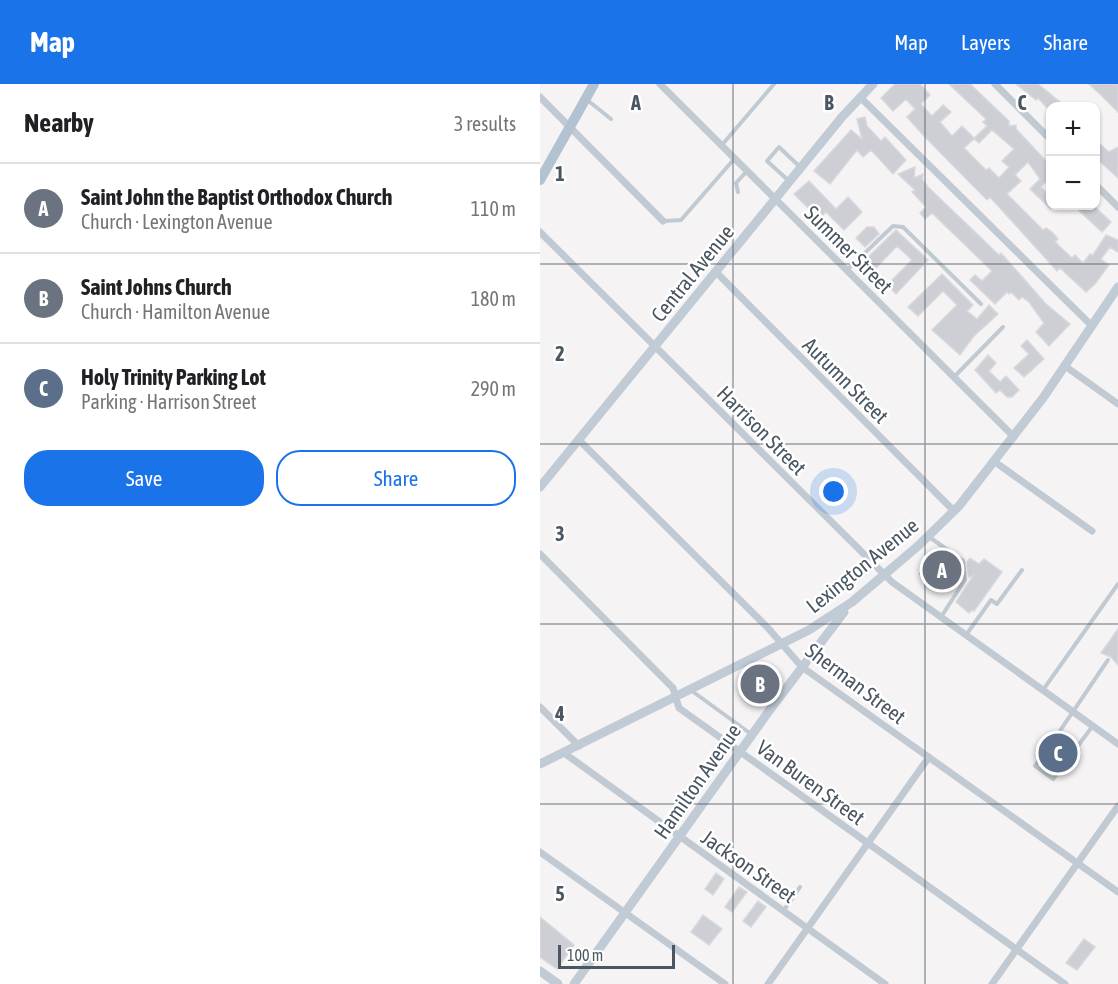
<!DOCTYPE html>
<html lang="en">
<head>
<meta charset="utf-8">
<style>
  :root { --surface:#fff; --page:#f6f6f6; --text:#202124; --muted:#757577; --line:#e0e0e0; --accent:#1a73e8 }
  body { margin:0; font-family:"Asap Condensed",sans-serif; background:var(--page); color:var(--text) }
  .controls { position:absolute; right:18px; top:18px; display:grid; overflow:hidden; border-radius:12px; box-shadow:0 2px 4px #0004 }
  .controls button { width:54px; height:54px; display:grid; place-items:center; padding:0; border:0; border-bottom:2px solid var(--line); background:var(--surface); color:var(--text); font:30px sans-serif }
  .scale { position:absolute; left:18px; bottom:15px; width:117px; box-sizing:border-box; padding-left:6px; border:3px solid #4a5661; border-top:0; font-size:16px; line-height:21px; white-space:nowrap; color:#4a5661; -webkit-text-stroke:4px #fff; paint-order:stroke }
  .you { position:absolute; left:294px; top:408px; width:21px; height:21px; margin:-15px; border:4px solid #fff; border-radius:50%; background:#1a73e8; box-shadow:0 0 0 9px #1a73e833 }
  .badge { display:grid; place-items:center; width:39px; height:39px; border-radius:50%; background:var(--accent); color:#fff; font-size:20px; font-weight:700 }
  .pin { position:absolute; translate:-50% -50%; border:3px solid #fff; box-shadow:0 2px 6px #0006 }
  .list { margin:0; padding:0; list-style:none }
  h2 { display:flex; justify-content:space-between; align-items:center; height:78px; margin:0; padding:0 24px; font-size:26px }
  h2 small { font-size:20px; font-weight:400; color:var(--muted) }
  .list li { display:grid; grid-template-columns:39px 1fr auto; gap:18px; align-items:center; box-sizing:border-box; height:90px; padding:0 24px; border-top:2px solid var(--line) }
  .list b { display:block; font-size:22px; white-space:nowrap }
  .list p { margin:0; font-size:20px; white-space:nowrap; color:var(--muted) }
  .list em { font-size:20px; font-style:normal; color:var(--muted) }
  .actions { display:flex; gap:12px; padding:18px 24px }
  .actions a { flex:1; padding:14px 0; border:2px solid var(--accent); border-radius:24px; text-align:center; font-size:21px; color:var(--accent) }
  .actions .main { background:var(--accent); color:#fff }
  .map { position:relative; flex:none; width:578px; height:900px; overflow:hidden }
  header { display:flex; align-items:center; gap:36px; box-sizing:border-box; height:84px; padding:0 30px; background:var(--accent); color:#fff }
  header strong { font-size:28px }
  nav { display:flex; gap:33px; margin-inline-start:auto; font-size:21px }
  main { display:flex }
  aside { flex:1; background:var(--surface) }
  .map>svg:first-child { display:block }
  .building { fill:#cdcfd5; stroke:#d7d9de; stroke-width:1.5; fill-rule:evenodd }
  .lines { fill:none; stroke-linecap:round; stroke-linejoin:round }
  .path { stroke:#7ad0a6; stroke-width:1.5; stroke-dasharray:4.5 3; stroke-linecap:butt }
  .service { stroke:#c1cad2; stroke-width:4 }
  .minor { stroke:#c1cad2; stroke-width:7 }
  .secondary { stroke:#c1cbd6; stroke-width:9 }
  .primary { stroke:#b3c2d1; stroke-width:10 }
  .grid { fill:none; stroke:#4a5661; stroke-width:1.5; stroke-opacity:0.55 }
  .labels { text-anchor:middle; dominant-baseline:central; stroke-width:5; stroke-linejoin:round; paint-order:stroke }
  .street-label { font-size:21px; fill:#4a5661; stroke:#fff }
  .grid-label { font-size:20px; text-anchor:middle; font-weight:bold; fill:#4a5661; stroke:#fff; stroke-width:5; stroke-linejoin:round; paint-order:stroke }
</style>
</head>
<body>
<header>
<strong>Map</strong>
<nav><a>Map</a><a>Layers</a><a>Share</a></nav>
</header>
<main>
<aside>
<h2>Nearby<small>3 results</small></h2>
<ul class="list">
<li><span class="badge" style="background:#6b7280">A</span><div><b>Saint John the Baptist Orthodox Church</b><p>Church · Lexington Avenue</p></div><em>110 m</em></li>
<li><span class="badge" style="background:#6b7280">B</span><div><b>Saint Johns Church</b><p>Church · Hamilton Avenue</p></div><em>180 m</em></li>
<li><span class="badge" style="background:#5c6f8a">C</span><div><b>Holy Trinity Parking Lot</b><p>Parking · Harrison Street</p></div><em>290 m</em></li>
</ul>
<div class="actions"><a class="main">Save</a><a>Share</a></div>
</aside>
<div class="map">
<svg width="578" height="900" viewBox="0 0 578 900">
  <rect width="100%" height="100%" fill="#f5f3f3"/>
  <path class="building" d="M355,0H380L390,11L381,20L392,32L403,21L411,28L400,38L412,52L422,42L434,54L447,42L443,38L446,35L409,0H430L469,37V42L476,41V45L510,81V93L501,103L510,113V124L490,105L500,95L488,78L475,91L481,97L467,110L503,146L506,144L513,149L518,155L515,158L532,174L535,171L543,179L550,170L553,171L566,151L578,156V168L570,163L561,175L569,181L555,200L546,208L520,184L517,187L450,113L447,116L383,51L367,33L375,25L366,15L353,27L341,14ZM452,46L474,65L462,77L469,83L459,94L449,84L446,86L424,64L434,55L439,59Z
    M476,0H498L525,22H510V27L498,14L496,16Z
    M549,0H578V28L564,14Z
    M325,33L327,42L341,57L345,53L366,76L353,90L331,66L323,73L317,66L290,100L274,87L311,46L322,55L317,35Z
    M560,60L569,68L578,63V94L555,73V64Z
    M375,83L374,94L383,90L382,95L388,103L459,171L461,169L506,220L530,240L509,262L496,248L504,239L489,218L482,213L479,216L471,208L469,210L467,208L455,220L430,196L435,191L442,197L452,187L392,129L385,135L380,129L386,123L372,108L375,106L358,90Z
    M269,97L296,125L308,113L322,128L304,146L286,128L279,135L254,110Z
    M534,122H554L571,138L562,148Z
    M327,143H334L339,150L325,163L316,154Z
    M356,146L388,176L356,210L347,201L372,176L357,162L333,187L323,178Z
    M402,190L433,221L427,227L437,235L449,221L458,230L434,252L420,271L392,246L417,221L403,207L378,232L368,223Z
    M487,256L504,275L484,293L474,284L489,270L481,262Z
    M448,271L456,279L449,287L460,298L466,292L479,306L472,313H467L460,306L456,309L435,286Z
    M430,474L439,480L444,475L462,488L434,527L432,526L429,529L416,518L433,492L429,493L427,478Z
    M412,476L419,479L421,494L384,498L381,482Z
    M578,545V581L571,573L561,569Z
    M224,583L235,591L216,618L204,609Z
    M176,789L184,795L173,811L165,805Z
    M199,803L207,808L192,828L185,823Z
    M218,817L226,823L211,843L203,837Z
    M163,831L182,845L169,861L151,848Z
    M0,833L34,861L17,885L0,873Z
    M544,855L555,863L537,886L526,879Z"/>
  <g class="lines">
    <path class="path" d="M379,490H383"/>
    <path class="service" d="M46,15L71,35
      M182,61L234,0
      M249,97L227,77L239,63L260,83
      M198,108L196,99L207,87
      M124,137L141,136L195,74
      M307,186L353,142L363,143L441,220
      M415,292L463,243
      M388,452L423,477L425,496L401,533
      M426,551L451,516L457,520L482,486
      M503,606L578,500
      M152,607L211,650
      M552,643L513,695L495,682C521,647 543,612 568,576
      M244,826L260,803"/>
    <path class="minor" d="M120,0L474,353
      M455,0L511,56
      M0,13L123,137
      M320,13L552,242
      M556,101L578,123
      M0,148L352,498L578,660
      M176,188L414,427
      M525,282L578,320
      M39,356L228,544L262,583L578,808
      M455,378L552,447
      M0,470L133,604L139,624L525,900
      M0,623L39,662
      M24,669L345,900
      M0,768L185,900
      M228,900L389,673
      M452,900L578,722"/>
    <path class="secondary" d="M0,403L302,33L333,0
      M0,680L269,546L312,518L378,462L419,422L503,314L578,203
      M0,887L18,900
      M34,900L229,627L304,528"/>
    <path class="primary" d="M0,96L54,0"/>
  </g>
  <path class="grid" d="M193,0V900M385,0V900M0,180H578M0,360H578M0,540H578M0,720H578"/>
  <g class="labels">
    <g class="street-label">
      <text transform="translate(309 165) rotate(45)">Summer Street</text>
      <text transform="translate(152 189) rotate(-51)">Central Avenue</text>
      <text transform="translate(306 296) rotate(45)">Autumn Street</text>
      <text transform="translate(222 346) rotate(45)">Harrison Street</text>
      <text transform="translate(322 481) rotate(-39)">Lexington Avenue</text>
      <text transform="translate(316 599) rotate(37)">Sherman Street</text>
      <text transform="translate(157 697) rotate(-55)">Hamilton Avenue</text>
      <text transform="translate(271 698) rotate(36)">Van Buren Street</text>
      <text transform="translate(209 782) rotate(35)">Jackson Street</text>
    </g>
  </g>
  <g class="grid-label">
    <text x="96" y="26">A</text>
    <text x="289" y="26">B</text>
    <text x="482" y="26">C</text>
    <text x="20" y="97">1</text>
    <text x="20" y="277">2</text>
    <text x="20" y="457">3</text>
    <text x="20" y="637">4</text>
    <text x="20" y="817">5</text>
  </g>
</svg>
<div class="controls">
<button>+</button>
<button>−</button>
</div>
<div class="scale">100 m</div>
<div class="you"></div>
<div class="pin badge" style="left:402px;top:486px;background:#6b7280">A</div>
<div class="pin badge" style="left:220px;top:600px;background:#6b7280">B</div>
<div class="pin badge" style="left:518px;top:669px;background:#5c6f8a">C</div>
</div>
</main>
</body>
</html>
